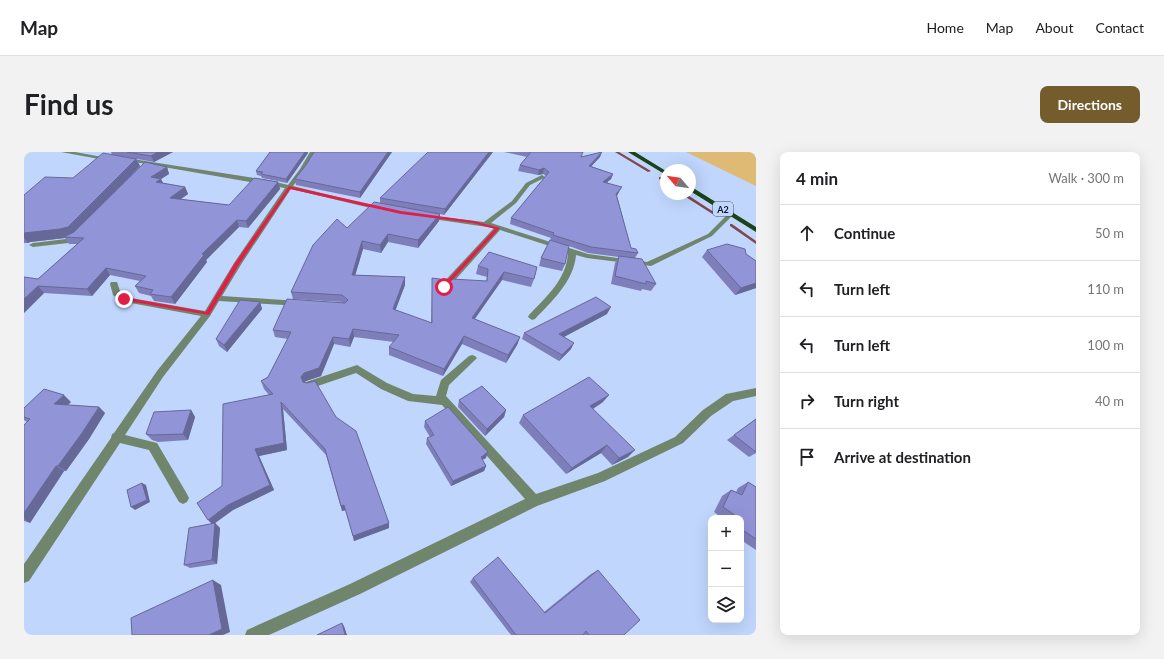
<!DOCTYPE html>
<html lang="en">
<head>
<meta charset="utf-8">
<style>
  :root { --surface:#fff; --page:#f2f2f2; --text:#202124; --muted:#757577; --line:#e0e0e0; --accent:#745c2c }
  body { margin:0; font-family:Lato,sans-serif; background:var(--page); color:var(--text) }
  .controls { position:absolute; right:12px; bottom:12px; display:grid; overflow:hidden; border-radius:8px; box-shadow:0 4px 16px #0002 }
  .controls button { width:36px; height:36px; display:grid; place-items:center; padding:0; border:0; border-bottom:1px solid var(--line); background:var(--surface); color:var(--text); font:20px sans-serif }
  .compass { position:absolute; left:636px; top:12px; width:36px; height:36px; border-radius:50%; background:var(--surface); box-shadow:0 4px 16px #0002; rotate:299deg }
  .stop { position:absolute; width:12px; height:12px; margin:-9px; border:3px solid #e11d48; border-radius:50%; background:#fff }
  .stop.end { background:#e11d48; border-color:#fff; box-shadow:0 1px 4px #0008 }
  .list { margin:0; padding:0; list-style:none }
  h2 { display:flex; justify-content:space-between; align-items:center; height:52px; margin:0; padding:0 16px; font-size:17px }
  h2 small { font-size:13px; font-weight:400; color:var(--muted) }
  .list li { display:grid; grid-template-columns:26px 1fr auto; gap:12px; align-items:center; box-sizing:border-box; height:56px; padding:0 16px; border-top:1px solid var(--line) }
  .list b { display:block; font-size:15px; white-space:nowrap }
  .list em { font-size:13px; font-style:normal; color:var(--muted) }
  .icon { flex:none; width:22px; height:22px; fill:none; stroke:currentColor; stroke-width:2; stroke-linecap:round; stroke-linejoin:round }
  .map { position:relative; flex:none; width:732px; height:483px; overflow:hidden; border-radius:8px }
  header { display:flex; align-items:center; gap:24px; box-sizing:border-box; height:56px; padding:0 20px; background:var(--surface); border-bottom:1px solid var(--line) }
  header strong { font-size:19px }
  nav { display:flex; gap:22px; margin-inline-start:auto; font-size:14px }
  .intro { display:flex; align-items:center; justify-content:space-between; box-sizing:border-box; height:96px; padding:0 24px }
  h1 { margin:0; font-size:28px }
  .button { padding:10px 18px; border-radius:8px; background:var(--accent); color:#fff; font-size:14px; font-weight:700 }
  main { display:flex; gap:24px; padding:0 24px }
  aside { flex:1; background:var(--surface); border-radius:8px; box-shadow:0 4px 16px #0002 }
  .map>svg:first-child { display:block }
  .green { fill:#dfba75 }
  .lines { fill:none; stroke-linecap:round; stroke-linejoin:round }
  .stream { fill:#81484e; fill-rule:evenodd }
  .minor { fill:#6f856c; fill-rule:evenodd }
  .major { fill:#1a4317; fill-rule:evenodd }
  .wall { fill:#7e7fba }
  .shaded-wall { fill:#666897 }
  .building { fill:#9294d8; stroke:#666897 }
  .route { fill:#e11d48 }
  .labels { text-anchor:middle; dominant-baseline:central; stroke-width:4; stroke-linejoin:round; paint-order:stroke }
  .shield { fill:#c0d6fd; stroke:#41506c; stroke-width:1 }
  .shield-label { font-size:9px; font-weight:bold; fill:#0b172e }
</style>
</head>
<body>
<header>
<strong>Map</strong>
<nav><a>Home</a><a>Map</a><a>About</a><a>Contact</a></nav>
</header>
<div class="intro"><h1>Find us</h1><a class="button">Directions</a></div>
<main>
<div class="map">
<svg width="732" height="483" viewBox="0 0 732 483">
  <rect width="100%" height="100%" fill="#c0d6fd"/>
  <path class="green" d="M662,0H732V34Z"/>
  <g class="lines">
    <path class="stream" d="M591,0H595L627,19L624,20Z
      M635,25H637L642,28V31L635,27Z
      M657,42H662L693,62L690,63Z
      M706,72H708L732,89V92L706,74Z"/>
    <path class="minor" d="M37,0H51L89,7L86,9Z
      M286,0H292L282,18L269,34L362,57L359,59L267,37L218,111L198,144L274,149L277,150L278,152L277,154L195,149L186,164L139,225L101,283L133,291L163,342L165,346L163,350L159,352L155,350L125,298L96,291L5,429L0,431V412L87,286L88,282L90,281L133,219L177,164L96,149L89,143L86,132L87,130H93L97,142L101,145L181,159L210,111L261,36L99,8L102,6L244,28L264,33L276,17Z
      M518,23L521,25L520,26L506,33L492,51L467,71L564,102L623,110L684,82L705,61L710,62L688,84L627,114L563,106L552,103C550,129 528,149 511,167L508,168L504,165L505,163C523,144 543,127 544,100L476,78L423,137H417V133L470,76L402,66L399,64L400,63L460,70L488,49L502,31Z
      M55,80L58,82L57,83L44,91L9,95L5,93L9,91L42,87Z
      M448,203L451,204L453,206L451,208L425,233L422,244L512,342L574,321L651,285L679,258L702,242L732,236V244L709,249L687,264L659,291L581,329L513,354L336,442L245,483H221L223,478L326,432L501,347L418,253L384,249L357,237L332,221L285,237L282,236L280,233L282,230L333,213L363,231L389,242L412,244L417,228L445,204Z"/>
    <path class="major" d="M604,0H611L642,19V23Z
      M666,34L732,75V80L666,39Z"/>
  </g>
  <path class="wall" d="M87,0H149L130,10L113,7L116,14L79,52L143,15L145,22L137,27L139,31L161,35L164,42L156,47L205,53L254,30L256,37L224,76L215,75L182,108L183,110L151,152L130,149L127,144L115,141L111,134L116,129L86,123L68,144L20,141L0,161L14,127L53,92H45L41,86L6,90L4,91H0V43L49,26L88,3Z
    M246,0H284V1L263,31L238,26L237,24L233,23L232,19Z
    M290,0H368L336,46L272,33L271,27L282,13Z
    M469,0L420,63L416,62L415,69L394,96L364,90L357,101L339,97L331,123L381,125V133L371,158L407,171L408,134V126L422,132L462,129L463,125L452,122L454,114L510,127L507,135L478,128L451,167L496,185L493,193L482,211L438,192L419,224L365,203V195L370,190L330,185L326,195L310,192L297,224L282,229L280,230L365,376L330,389L322,358L318,359L302,303L259,257L263,298L235,304L250,338L209,358L191,371L196,376L193,412L166,416L160,413L188,372L198,334L245,243L240,237L237,229L244,225L264,187L251,185L249,178L319,150L269,147L267,140L323,76L356,51V46Z
    M480,0H559L557,4L576,5L567,14L589,22L587,27L583,30L595,40L593,44L607,96L614,101L611,106L632,132L627,139L618,137L617,139L587,132L591,111L595,105L564,101L545,94L541,112L538,119L515,114L517,106L527,86L486,72L487,66L522,24L519,22L514,23L494,19L496,13L503,5Z
    M683,98L722,102L732,136L711,143L678,105Z
    M236,150L238,157L203,200L195,194L192,187Z
    M583,162L540,185L547,197L535,209L498,187L500,181Z
    M435,248L482,258L480,265L461,284L434,255Z
    M47,250L43,253L75,255L81,261L65,287L42,319H40L6,371L0,369V273L3,270L0,268V256Z
    M579,250L569,257L604,305L588,313L577,301L542,322L495,271L499,263Z
    M167,258L171,265L164,288L134,290L128,288L122,282Z
    M732,267V301L725,305L703,288Z
    M401,269L462,306L458,308L462,314L460,319L427,334L402,292L403,286L406,285L400,275Z
    M724,330L732,335V398L717,388V366H698L690,360L698,344L707,338L712,340L714,336Z
    M574,418L600,483H487L446,430L449,426L520,460L567,422Z"/>
  <path class="shaded-wall" d="M134,0H149L130,10L127,4Z
    M281,0H284V1L263,31L262,27Z
    M364,0H368L336,46V40Z
    M465,0H469L420,63L421,57Z
    M578,0L576,5L563,19L565,14Z
    M112,7L116,14L49,83L42,86L40,85L41,86L6,90L4,91L0,86V81Z
    M143,15L145,22L137,27L140,33L135,36L127,25Z
    M520,16L519,22L514,23L515,18Z
    M589,22L587,27L577,35L579,30Z
    M254,30L256,37L224,76L222,69Z
    M161,35L164,42L149,53L146,46Z
    M598,35L595,40L590,48L592,42Z
    M416,62L415,69L394,96V88Z
    M213,68L215,75L182,108L183,110L151,152L147,145L178,102Z
    M364,82V90L357,101L356,93Z
    M338,89L339,97L329,131L328,123Z
    M82,116L86,123L68,144L63,137Z
    M480,120L478,128L446,173L448,166Z
    M381,125V133L369,165V157Z
    M732,131V136L711,143L717,136Z
    M14,134L20,141L0,161V147Z
    M236,150L238,157L203,200L200,193Z
    M587,155L583,162L532,189L535,182Z
    M329,177L330,185L326,195L325,187Z
    M440,184L438,192L419,224L420,217Z
    M309,185L310,192L297,224L282,229L279,232L277,225Z
    M496,185L493,193L482,211L484,203Z
    M550,191L547,197L535,209L538,203Z
    M40,243L47,250L38,259L30,252Z
    M585,243L579,250L560,262L566,254Z
    M257,250L259,257L263,298L235,304L250,338L209,358L191,371L196,376L193,412L188,408L189,373L184,368L204,353L231,297Z
    M75,255L81,261L65,287L42,319L34,314Z
    M167,258L171,265L164,288L159,282Z
    M482,258L480,265L461,284L463,277Z
    M583,293L577,301L542,322L548,316Z
    M611,298L604,305L588,313L595,306Z
    M464,300L462,306L454,310L457,305Z
    M32,314L40,319L6,371L0,367V361Z
    M462,314L460,319L427,334L429,329Z
    M118,331L122,333L126,350L111,358L107,355Z
    M320,353L322,358L318,359L317,354Z
    M365,371V376L330,389L329,384Z
    M189,428L197,433L206,480L199,483H185Z
    M318,471L320,474L323,483H321Z"/>
  <path class="building" d="M103,0H134L127,4Z
    M246,0H281L262,27L237,22L239,20L232,19Z
    M290,0H364L336,40L271,27L282,13Z
    M404,0H465L421,57L356,46Z
    M506,0H559L557,5L578,0L565,14L589,22L579,30L598,35L592,42L607,96L612,97L614,101L567,95L529,83L530,81L487,66L525,20L520,16L515,18L496,13L507,0Z
    M79,1L112,7L44,75L36,77L0,81V43L21,25L49,26Z
    M121,10L143,15L127,25L137,27L132,30L161,35L146,46L205,53L230,26L254,30L222,69L213,68L178,102L180,103L147,145L126,142L129,138L111,134L122,124L82,116L63,137L14,134L0,147V125L14,127L60,86L40,85L50,80Z
    M350,50L416,62L394,88L364,82L356,93L338,89L328,123L381,125L369,157L408,171V126L416,127L422,132L428,127L463,129L464,117L454,114L465,100L513,115L510,127L480,120L448,166L496,185L484,203L440,184L420,217L365,195L375,183L329,177L325,187L309,185L295,216L280,221L277,225L279,230L283,231L291,229L312,265L332,279L365,371L329,384L320,353L317,354L301,297L257,250L260,291L231,297L246,333L204,353L184,368L173,351L198,334L199,252L249,242L237,229L244,225L267,180L249,178L263,147L321,151L324,148L318,143L267,140L289,93L313,67L323,76Z
    M526,88L545,94L541,112L517,106Z
    M703,92L721,97L722,102L732,109V131L717,136L683,98Z
    M595,104L618,107L632,132L622,129V132L591,124Z
    M572,145L587,155L535,182L550,191L538,203L500,181Z
    M216,148L236,150L200,193L192,187Z
    M565,225L585,243L566,254L611,298L595,306L583,293L548,316L499,263Z
    M458,234L482,258L463,277L435,248Z
    M20,237L40,243L30,252L75,255L58,281L34,314H32L0,361V273L6,267L0,265V256Z
    M424,255L464,300L457,305L462,314L429,329L403,286L410,283L401,269Z
    M167,258L159,282L128,283L122,282L130,260Z
    M732,267V300L710,283Z
    M724,330L732,335V387L717,377V366H715L699,355L707,338L718,343Z
    M118,331L123,348L107,355L103,338Z
    M191,371L188,408L160,413L165,376Z
    M474,405L521,461L574,418L616,468L600,483H565L562,479L559,483H492L449,426Z
    M189,428L198,477L185,483H108L107,466Z
    M318,471L321,483H293Z"/>
  <path class="route" d="M265,34L377,59L450,69L476,76L420,137L417,135L418,134L471,77L449,71L377,62L266,37L216,111L185,163L98,148L97,147L100,145L182,160L211,111Z"/>
  <g class="labels">
    <rect class="shield" x="689" y="50" width="20" height="14" rx="3"/>
    <g class="shield-label">
      <text x="699" y="57">A2</text>
    </g>
  </g>
</svg>
<div class="controls">
<button>+</button>
<button>−</button>
<button><svg class="icon" aria-label="layers" viewBox="0 0 24 24"><path d="M12 4l9 5-9 5-9-5zM3 14l9 5 9-5"/></svg></button>
</div>
<svg class="compass" viewBox="-18 -18 36 36"><path d="M0-13l5 13h-10z" fill="#e53935"/><path d="M0 13l5-13h-10z" fill="#757577"/></svg>
<div class="stop" style="left:420px;top:135px"></div>
<div class="stop end" style="left:100px;top:147px"></div>
</div>
<aside>
<h2>4 min<small>Walk · 300 m</small></h2>
<ul class="list">
<li><svg class="icon" aria-label="ahead" viewBox="0 0 24 24"><path d="M12 20V5M6 11l6-6 6 6"/></svg><div><b>Continue</b></div><em>50 m</em></li>
<li><svg class="icon" aria-label="left" viewBox="0 0 24 24"><path d="M17 20v-9H6M10 6l-5 5 5 5"/></svg><div><b>Turn left</b></div><em>110 m</em></li>
<li><svg class="icon" aria-label="left" viewBox="0 0 24 24"><path d="M17 20v-9H6M10 6l-5 5 5 5"/></svg><div><b>Turn left</b></div><em>100 m</em></li>
<li><svg class="icon" aria-label="right" viewBox="0 0 24 24"><path d="M7 20v-9h11M14 6l5 5-5 5"/></svg><div><b>Turn right</b></div><em>40 m</em></li>
<li><svg class="icon" aria-label="arrive" viewBox="0 0 24 24"><path d="M6 21V4h12l-3 4 3 4H6"/></svg><div><b>Arrive at destination</b></div></li>
</ul>
</aside>
</main>
</body>
</html>
